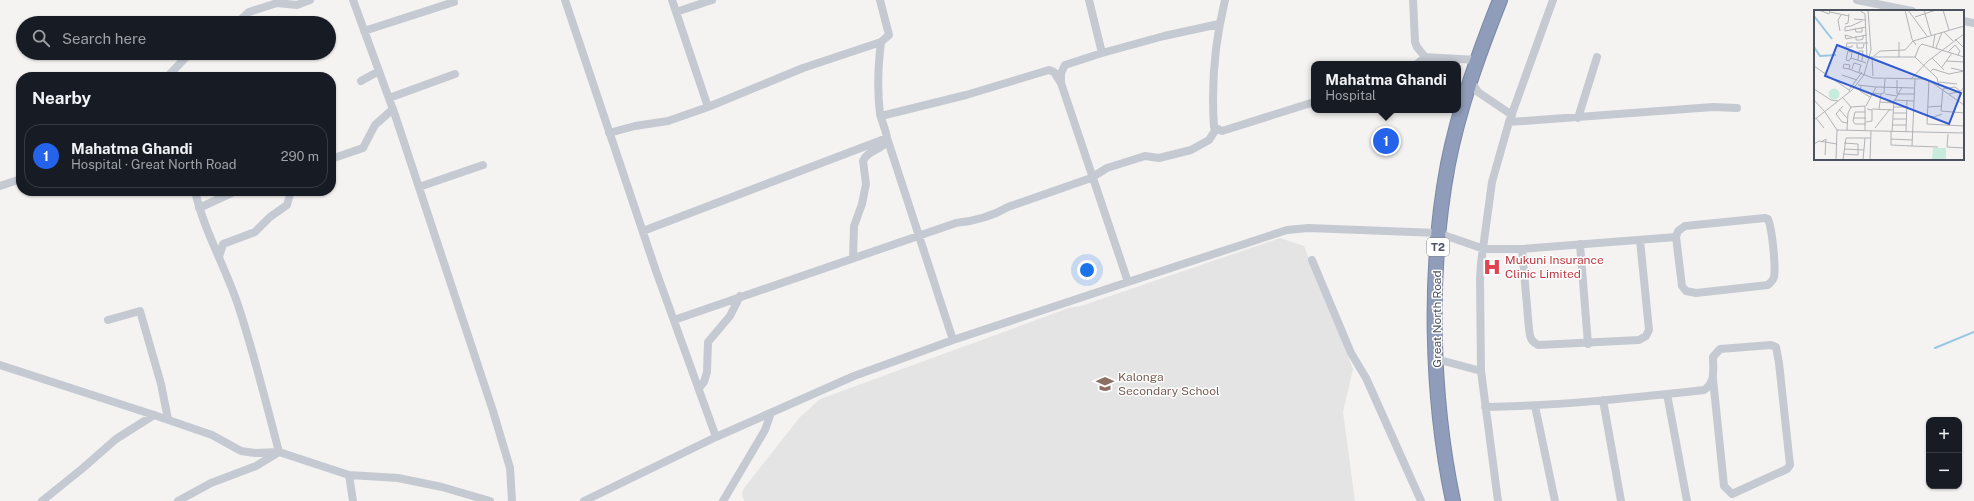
<!DOCTYPE html>
<html lang="en">
<head>
<meta charset="utf-8">
<style>
  :root { --surface:#171b24; --page:#20242c; --text:#f1f3f6; --muted:#9ea1a6; --line:#363941; --accent:#2563eb }
  body { margin:0; font-family:"Public Sans",sans-serif; background:var(--page); color:var(--text) }
  .controls { position:absolute; right:12px; bottom:12px; display:grid; overflow:hidden; border-radius:8px; box-shadow:0 1px 3px #0004 }
  .controls button { width:36px; height:36px; display:grid; place-items:center; padding:0; border:0; border-bottom:1px solid var(--line); background:var(--surface); color:var(--text); font:20px sans-serif }
  .you { position:absolute; left:1087px; top:270px; width:14px; height:14px; margin:-10px; border:3px solid #fff; border-radius:50%; background:#1a73e8; box-shadow:0 0 0 6px #1a73e833 }
  .badge { display:grid; place-items:center; width:26px; height:26px; border-radius:50%; background:var(--accent); color:#fff; font-size:13px; font-weight:700 }
  .pin { position:absolute; translate:-50% -50%; border:2px solid #fff; box-shadow:0 1px 4px #0006 }
  .popup { position:absolute; left:1311px; top:61px; width:150px; height:52px; box-sizing:border-box; display:grid; place-content:center; border-radius:8px; background:var(--surface); filter:drop-shadow(0 1px 3px #0005); font-size:13px; white-space:nowrap; color:var(--muted) }
  .popup b { font-size:15px; color:var(--text) }
  .popup::after { content:''; position:absolute; left:50%; top:100%; margin-left:-8px; border:8px solid transparent; border-top-color:var(--surface) }
  .list { margin:0; padding:0; list-style:none }
  h2 { display:flex; justify-content:space-between; align-items:center; height:52px; margin:0; padding:0 16px; font-size:17px }
  h2 small { font-size:13px; font-weight:400; color:var(--muted) }
  .list li { display:grid; grid-template-columns:26px 1fr auto; gap:12px; align-items:center; box-sizing:border-box; height:64px; margin:0 8px 8px; padding:0 8px; border:1px solid var(--line); border-radius:16px }
  .list b { display:block; font-size:15px; white-space:nowrap }
  .list p { margin:0; font-size:13px; white-space:nowrap; color:var(--muted) }
  .list em { font-size:13px; font-style:normal; color:var(--muted) }
  .icon { flex:none; width:22px; height:22px; fill:none; stroke:currentColor; stroke-width:2; stroke-linecap:round; stroke-linejoin:round }
  .map { position:relative; flex:none; width:1974px; height:501px; overflow:hidden }
  .search { position:absolute; background:var(--surface); box-shadow:0 1px 3px #0004; left:16px; top:16px; width:320px; height:44px; display:flex; align-items:center; gap:10px; box-sizing:border-box; padding:0 14px; border-radius:22px; color:var(--muted); font-size:15px }
  .panel { position:absolute; background:var(--surface); box-shadow:0 1px 3px #0004; left:16px; top:72px; width:320px; height:124px; border-radius:16px }
  .map>svg:first-child { display:block }
  .education { fill:#e5e4e4 }
  .lines { fill:none; stroke-linecap:round; stroke-linejoin:round }
  .stream { stroke:#99c7e3; stroke-width:2 }
  .highway-casing { stroke:#7b88a6; stroke-width:16 }
  .street { stroke:#c5cad2; stroke-width:8 }
  .highway { stroke:#909dba; stroke-width:14 }
  .labels { text-anchor:middle; dominant-baseline:central; stroke-width:3; stroke-linejoin:round; paint-order:stroke }
  .shield { fill:#fff; stroke:#82868e; stroke-width:1 }
  .shield-label { font-size:11px; font-weight:bold; fill:#4c525e }
  .health-label { font-size:12px; fill:#be3a42; stroke:#fff; text-anchor:start }
  .street-label { font-size:12px; fill:#4c525e; stroke:#fff }
  .education-label { font-size:12px; fill:#785e54; stroke:#fff; text-anchor:start }
  .inset-river { fill:none; stroke:#99c7e3; stroke-width:2 }
  .inset-road { fill:none; stroke:#b1b3b7; stroke-width:1 }
  .view { fill:#305ad0; fill-opacity:0.15; stroke:#305ad0; stroke-width:2 }
  .inset-edge { fill:none; stroke:#4c525e; stroke-width:2 }
</style>
</head>
<body>
<div class="map">
<svg width="1974" height="501" viewBox="0 0 1974 501">
  <rect width="100%" height="100%" fill="#f4f3f2"/>
  <path class="education" d="M1280,238L1304,246L1353,369L1343,412L1355,501H744L742,493L744,488L800,417L820,399L1069,308L1081,306Z"/>
  <g class="lines">
    <path class="stream" d="M1935,348L1974,332"/>
    <g class="highway-casing">
      <path id="highway" d="M1453,501C1431,396 1428,270 1448,164C1459,108 1479,53 1500,0"/>
    </g>
    <path class="street" d="M353,0L395,115L493,411L510,468L512,501
      M565,0L656,271L716,437
      M672,0L708,107
      M1089,0L1102,53L1164,36L1219,24
      M1225,0C1215,41 1211,84 1214,127L1222,131L1314,102
      M1413,0L1415,42L1417,47L1425,57
      M1857,0L1912,11
      M676,12L712,0
      M1963,21L1974,23
      M237,23L249,12L277,3L297,5L310,0
      M364,31L454,2
      M1102,53L1065,65L1061,73V83L1128,282
      M1417,64L1425,57L1477,60
      M167,77L190,53
      M361,81L379,71
      M1471,81L1478,92L1512,115
      M389,98L455,74
      M881,116L966,95L1049,70L1054,72L1061,83
      M1578,118L1597,57
      M1509,122L1713,107L1737,108
      M609,133L635,126L668,121L708,107L803,68L881,42L889,35L880,0
      M331,159L363,148L375,125L393,109
      M0,186L21,179
      M419,187L483,165
      M199,208L236,191
      M643,231L887,138L953,340
      M1580,244L1588,344
      M1522,249L1529,329C1530,336 1530,341 1538,345L1639,340L1646,336L1649,330L1640,240
      M219,257L223,244L255,232L270,217L287,205L291,191
      M853,258L854,226L862,204L866,184L863,161C868,149 884,151 887,138C886,130 882,122 880,114C877,90 878,66 881,42
      M1312,260L1351,353L1366,378L1421,501
      M108,320L140,311L161,384L168,419
      M674,320L956,223C975,221 991,217 1008,207L1091,178L1107,168L1145,156L1159,158L1191,150L1209,140L1216,129
      M1436,359L1481,371
      M0,365L154,415L212,435L241,451L255,453L279,452L349,475L398,478L442,487L490,501
      M699,388L704,382L707,372L708,342L730,316L740,296
      M1667,394L1687,501
      M1603,400L1621,501
      M1535,406L1555,501
      M1485,407C1558,406 1631,398 1704,390C1716,382 1713,370 1713,357L1720,349L1771,345L1776,347L1779,363L1790,465L1787,469L1732,494L1724,486L1713,379
      M349,475L353,501
      M42,501L83,468L116,439L154,415
      M178,501L211,483L256,466L279,452C266,403 254,353 238,305C225,266 204,231 195,191
      M584,501L716,437L854,376L953,340L1128,282L1287,230L1308,228L1438,233L1484,249H1522L1676,237L1682,286L1686,291L1696,293L1768,285C1771,282 1773,281 1774,277C1776,267 1772,228 1768,219L1765,218L1685,226L1678,231L1676,237
      M723,501L765,430L771,413
      M1498,501L1481,371L1480,279L1481,263L1492,182L1509,122L1553,0"/>
    <use href="#highway" class="highway"/>
  </g>
  <defs>
    <g id="hospital-bare" transform="scale(1.38)"><path d="M-5-5h3v3.5h4V-5h3V5h-3V1.5h-4V5h-3Z" fill="#e0444e" stroke="#fff" stroke-width="2.5" paint-order="stroke"/></g>
    <g id="school-bare" transform="scale(1.38)"><path d="M0-5L7-2L0 1L-7-2ZM-4 1L0 2.5L4 1V4Q0 6-4 4Z" fill="#8d6e63" stroke="#fff" stroke-width="2.5" paint-order="stroke"/></g>
  </defs>
  <g fill-rule="evenodd">
    <use href="#hospital-bare" x="1492" y="267"/>
    <use href="#school-bare" x="1105" y="384"/>
  </g>
  <g class="labels">
    <rect class="shield" x="1427" y="238" width="22" height="18" rx="3"/>
    <g class="shield-label">
      <text x="1438" y="247">T2</text>
    </g>
    <g class="health-label">
      <text x="1505" y="260">Mukuni Insurance<tspan x="1505" dy="14">Clinic Limited</tspan></text>
    </g>
    <g class="street-label">
      <text transform="translate(1437 319) rotate(-90)">Great North Road</text>
    </g>
    <g class="education-label">
      <text x="1118" y="377">Kalonga<tspan x="1118" dy="14">Secondary School</tspan></text>
    </g>
  </g>
  <g transform="translate(1814 10)">
    <rect width="150" height="150" fill="#f4f3f2"/>
    <path d="M119,138H132V150H118Z" fill="#c7ebdc"/>
    <path d="M14.5 84a5.5 5.5 0 1 1 11 0a5.5 5.5 0 1 1-11 0Z" fill="#c7ebdc"/>
    <path class="inset-river" d="M0,6L18,29M0,37L6,46L22,45"/>
    <path class="inset-road" d="M5,0L15,4L16,0M45,0L51,4L53,48M91,0L98,29L102,35M94,0L113,26M110,0L117,25M129,0L135,20M16,2L35,6M101,7L122,0M40,9L52,10M31,14L34,13L35,4M37,16L31,17V21L52,17M37,16L48,11M41,18L42,22H48V17M26,21L24,10L27,5M130,22L139,31M42,26V30H46L49,29V25M38,27L31,25L32,29L53,25M141,29L150,38M43,34V38H49L50,34M38,35V37H32L33,33H54M119,37L121,24M122,38L128,22M134,42L141,35L146,41L144,45M60,46L66,41L91,40L99,31L150,16M56,47H101L105,37L108,34L150,47M58,47L59,66M85,47V32M101,47L123,68L125,76M118,48L130,60M37,49L38,42L34,41L32,50L35,51L37,48L52,53M44,50L45,41H49L48,51M132,51L150,52M0,56L35,80M128,57L138,43M137,58L150,61M35,59L29,58L30,54L36,55L35,59L59,68L113,69L150,95M38,59L40,53L47,55L45,62M116,62L119,59L135,64L150,61M28,65L43,70M97,69L114,51L150,24M83,70V84H100M115,70L113,114L150,116M125,72L143,74M44,75L62,77L52,96M47,76L46,81L56,87M62,77L100,78M0,79L17,90L24,91M146,81L141,77L129,79L127,101L150,103M36,82L35,80L48,62M59,83L67,84L65,99M67,84L70,83L71,69M71,84L83,86M135,84L147,81L150,77M29,88L37,97M0,90L11,102M81,90L88,77M66,92L80,93M29,96L22,104L28,112L33,113M80,97H93M114,97L128,96M25,99L33,108M58,99L79,100M11,102L23,120L22,150M79,103H93M113,106L120,107L128,104M2,108L10,118M39,108H52M79,109H92M0,110L38,80L50,65L57,40L54,0M52,112L58,111V100L53,99M52,114H41L39,111L41,102H52M79,115H92M61,118L76,99M23,120L150,123M33,120L34,103L37,97L51,96V121M77,122V135L98,136L101,69M78,122L80,90L100,91M92,122L93,90M134,124L133,137L150,138M77,129L98,130M7,132L12,129L11,145M0,134L5,131L23,134M98,136L124,137M30,139L50,140M29,144L44,145V134L30,133M29,150L32,128H57M49,150L51,128M56,150L57,121"/>
    <path class="view" d="M23,35L147,83L135,114L11,66Z"/>
    <rect width="150" height="150" class="inset-edge"/>
  </g>
</svg>
<div class="controls">
<button>+</button>
<button>−</button>
</div>
<div class="you"></div>
<div class="pin badge" style="left:1386px;top:141px">1</div>
<div class="popup"><b>Mahatma Ghandi</b>Hospital</div>
<div class="search"><svg class="icon" aria-label="search" viewBox="0 0 24 24"><circle cx="10" cy="10" r="6"/><path d="M15 15l6 6"/></svg>Search here</div>
<section class="panel">
<h2>Nearby<small></small></h2>
<ul class="list">
<li><span class="badge">1</span><div><b>Mahatma Ghandi</b><p>Hospital · Great North Road</p></div><em>290 m</em></li>
</ul>
</section>
</div>
</body>
</html>
